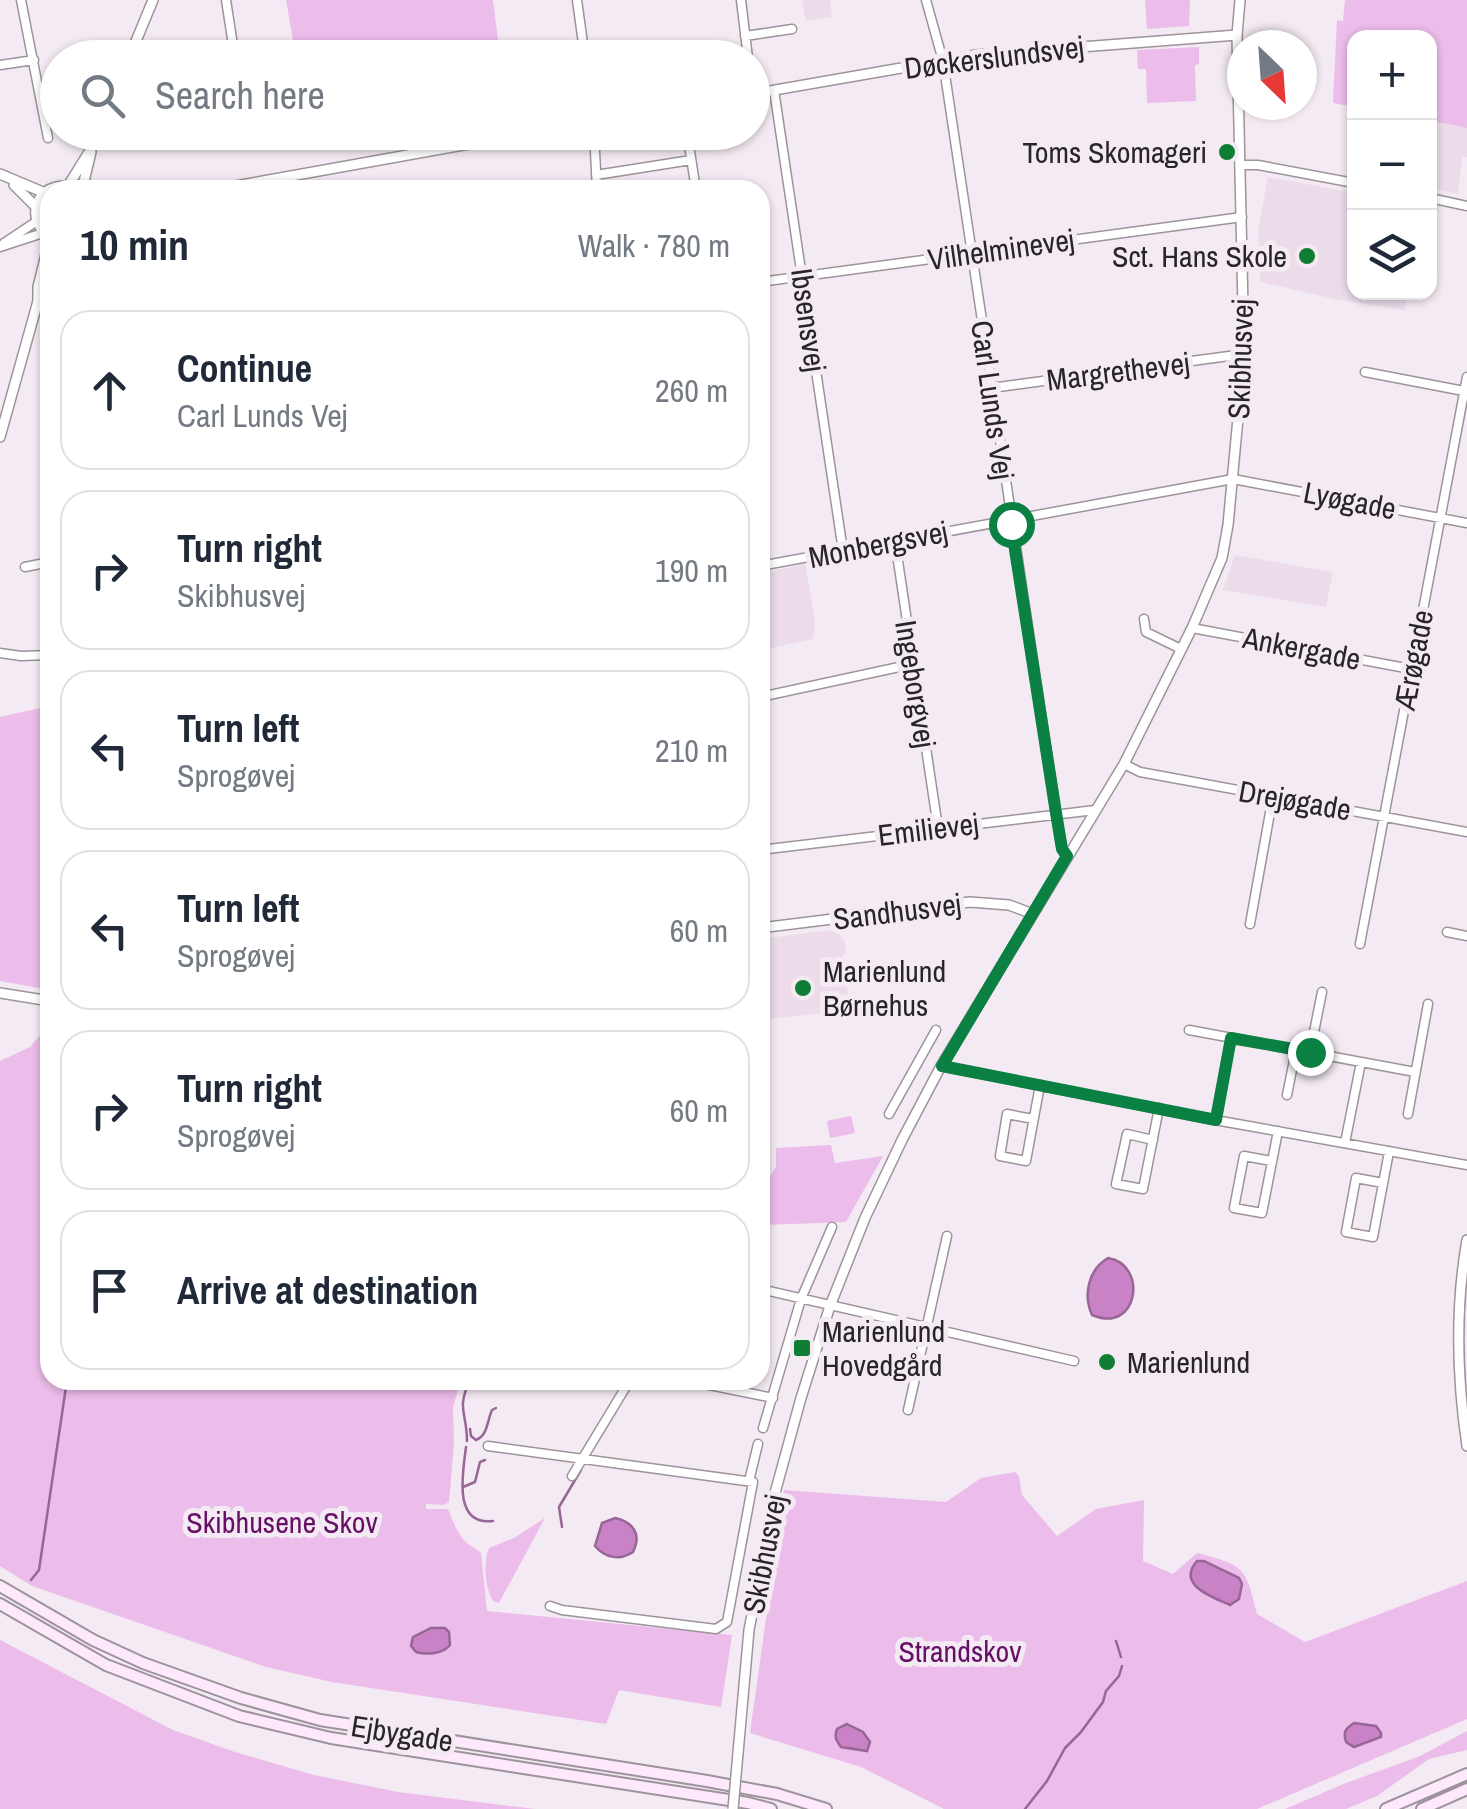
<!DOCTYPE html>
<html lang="en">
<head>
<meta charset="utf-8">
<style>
  :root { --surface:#fff; --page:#f2f2f3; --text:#1f2937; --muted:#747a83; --line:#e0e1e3 }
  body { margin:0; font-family:"Archivo Narrow",sans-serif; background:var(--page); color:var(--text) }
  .controls { position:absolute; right:30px; top:30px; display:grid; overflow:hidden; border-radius:20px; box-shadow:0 2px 8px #0004 }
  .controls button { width:90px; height:90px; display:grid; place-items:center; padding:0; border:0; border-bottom:2px solid var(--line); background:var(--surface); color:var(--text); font:50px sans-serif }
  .compass { position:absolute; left:1227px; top:30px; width:90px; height:90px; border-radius:50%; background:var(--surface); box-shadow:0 2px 8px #0004; rotate:155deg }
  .stop { position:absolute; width:30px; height:30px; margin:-22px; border:8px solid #0b8043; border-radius:50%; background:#fff }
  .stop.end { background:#0b8043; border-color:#fff; box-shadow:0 2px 10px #0008 }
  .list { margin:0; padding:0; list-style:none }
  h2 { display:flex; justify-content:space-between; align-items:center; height:130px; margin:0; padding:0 40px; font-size:42px }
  h2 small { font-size:32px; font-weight:400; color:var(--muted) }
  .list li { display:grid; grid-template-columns:65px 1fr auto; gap:30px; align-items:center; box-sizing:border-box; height:160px; margin:0 20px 20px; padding:0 20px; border:2px solid var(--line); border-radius:30px }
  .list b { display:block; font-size:38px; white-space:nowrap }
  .list p { margin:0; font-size:32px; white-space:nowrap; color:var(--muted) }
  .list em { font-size:32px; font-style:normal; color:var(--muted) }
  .icon { flex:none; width:55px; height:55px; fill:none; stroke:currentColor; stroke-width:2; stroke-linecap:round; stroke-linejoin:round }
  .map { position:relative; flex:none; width:1467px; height:1809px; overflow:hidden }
  .search { position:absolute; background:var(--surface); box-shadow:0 2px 8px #0004; left:40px; top:40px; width:730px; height:110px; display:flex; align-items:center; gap:25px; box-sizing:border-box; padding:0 35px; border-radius:55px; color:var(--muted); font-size:38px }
  .panel { position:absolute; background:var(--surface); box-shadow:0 2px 8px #0004; left:40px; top:180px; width:730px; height:1210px; border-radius:30px }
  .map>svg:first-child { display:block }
  .built { fill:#ecdcea }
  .green { fill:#ecbcea }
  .water { fill:#c882c5; stroke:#986696; stroke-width:2.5 }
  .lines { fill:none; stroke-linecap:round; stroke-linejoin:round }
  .stream { stroke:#986696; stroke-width:2.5 }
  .minor-casing { stroke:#9c939b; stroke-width:11 }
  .tertiary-casing { stroke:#9c939b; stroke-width:12 }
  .secondary-casing { stroke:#9c939b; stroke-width:14 }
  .minor { stroke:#fff; stroke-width:8 }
  .tertiary { stroke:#fff; stroke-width:9 }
  .secondary { stroke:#fde8fc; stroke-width:10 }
  .tertiary-bridge-casing { stroke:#9c939b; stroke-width:12; stroke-linecap:butt }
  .tertiary-bridge { stroke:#fff; stroke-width:9 }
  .route { stroke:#0b8043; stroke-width:12 }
  .poi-dot { fill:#0f7d33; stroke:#f4eaf3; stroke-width:4 }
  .labels { text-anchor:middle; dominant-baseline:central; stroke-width:10; stroke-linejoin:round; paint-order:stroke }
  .street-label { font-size:30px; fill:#282428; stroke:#f4eaf3 }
  .poi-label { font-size:30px; fill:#282428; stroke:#f4eaf3; text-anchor:start }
  .park-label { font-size:30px; fill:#660f66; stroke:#f4eaf3 }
</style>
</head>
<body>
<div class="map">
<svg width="1467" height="1809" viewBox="0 0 1467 1809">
  <rect width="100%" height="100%" fill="#f4eaf3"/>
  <path class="built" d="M802,0H830L832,17L806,21Z
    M1438,123L1467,128V157H1462L1458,194L1431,188Z
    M1268,177L1354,193V292L1408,293L1404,310L1335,299L1260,282L1258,230Z
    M1235,555L1333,572L1326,607L1223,590Z
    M805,564L815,619L813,639L766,649L760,645V574Z
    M839,929L841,939H844L846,953L843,954L849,1005L841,1006L837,1011L760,1020V939Z"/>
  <path class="green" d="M286,0H493L500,57H296Z
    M1145,0H1190L1189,26L1147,29Z
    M1345,0H1467V128L1430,121V38H1354V107L1333,103L1337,20L1343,21Z
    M1199,47V64L1195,65L1196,101L1147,103L1146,69H1138L1137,50Z
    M50,706V990L0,981V717Z
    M50,1024V1380H461L453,1407L454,1444L449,1502L444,1505L426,1504V1509H448C453,1521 458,1536 468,1544C472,1547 477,1549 481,1553L487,1611L732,1635L721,1707L619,1690L606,1724L332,1682L266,1667L32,1586L0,1566V1061L30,1047Z
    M851,1116L855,1133L830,1138L827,1121Z
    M831,1145L835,1163L883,1156L846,1222L764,1225L761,1190L776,1167V1148Z
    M1015,1472L1019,1476L1022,1495L1057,1536L1096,1509L1144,1500L1143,1561L1173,1574L1197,1553C1245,1565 1246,1568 1257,1614L1305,1642L1467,1581V1719L1257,1809H944L861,1767L750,1733L784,1490L946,1502L981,1478Z
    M545,1518L499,1603L493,1601C485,1588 483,1563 489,1548L514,1538Z
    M0,1640L173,1730L235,1752L314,1775L398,1792L535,1809H0Z
    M1467,1731V1750L1429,1759L1377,1796L1346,1809H1285L1346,1783L1420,1756Z"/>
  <path class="water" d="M1108,1258C1148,1264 1139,1335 1092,1315C1083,1295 1088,1270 1108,1258Z
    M615,1518C633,1522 642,1534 633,1552C620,1561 605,1558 595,1546L602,1523Z
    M1197,1561H1204L1239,1578L1242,1584L1239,1599L1230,1605C1212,1597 1176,1585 1197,1561Z
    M431,1628H445L449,1632L450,1645C443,1654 427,1655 416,1652L411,1646L413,1637Z
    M1354,1723L1376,1726L1381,1733V1737L1354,1747L1346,1742C1343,1732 1345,1729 1354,1723Z
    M847,1724L863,1732L870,1742L867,1751L841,1747C836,1740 834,1737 837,1729Z"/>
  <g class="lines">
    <path class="stream" d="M470,1429L471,1436L476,1440C488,1435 487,1421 492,1410L496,1408
      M467,1441C467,1412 456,1410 470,1380
      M466,1447C463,1472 452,1526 493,1521
      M463,1487L475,1482L480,1462L485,1460
      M562,1527L559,1507L581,1470
      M31,1580L39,1570L67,1380
      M1116,1641L1121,1657
      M1025,1809L1047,1781L1065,1748L1081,1732L1103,1702L1106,1691L1119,1676L1122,1666"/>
    <g class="minor-casing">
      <path id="minor" d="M21,0L48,138
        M226,0L235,58
        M577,0L585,58
        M741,0L748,58
        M926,0L943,61L1056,813L1062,849L1067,856
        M745,36L792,29
        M0,65L34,60
        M774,90L843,551
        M594,132L597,190
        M687,132L696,190
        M1240,165H1258L1354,183
        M596,175L691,160
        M1430,198L1467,206
        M4,243L37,221
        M0,247L43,233
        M760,282L1242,217
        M1365,372L1464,391
        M991,388L1244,354
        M895,541L938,828
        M760,566L1233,479L1467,523
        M25,567L50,562
        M1144,619L1146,632L1181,649
        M1192,628L1411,669
        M0,653L21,656L50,655
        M760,697L913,664
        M1124,764L1140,772L1467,832
        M760,850L1095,810
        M1250,924L1273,796
        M1447,932L1467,936
        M1360,944L1467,377
        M1189,1030L1415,1072
        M1310,1052L1322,992
        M941,1066L1215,1120L1467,1165
        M1287,1095L1296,1050
        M889,1114L936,1030
        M1408,1114L1428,1004
        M1033,1119L1007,1114L1000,1156L1026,1161L1040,1085
        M1215,1120L1231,1038
        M1153,1140L1127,1134L1116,1184L1143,1189L1159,1108
        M1345,1143L1361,1062
        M1272,1161L1244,1156L1234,1208L1262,1213L1278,1131
        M1383,1183L1356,1178L1346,1232L1373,1237L1388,1157L1389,1151
        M760,1289L1074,1361
        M685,1380L773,1398
        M908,1410L947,1236
        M763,1428L801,1299L832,1227
        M488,1446L753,1482L727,1622L716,1629L562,1610L550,1606
        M572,1476L630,1380
        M749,1481L758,1444"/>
    </g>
    <g class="tertiary-casing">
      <path id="tertiary" d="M129,58L153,0
        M752,94L976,55L1237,35
        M0,174L45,193
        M14,185L36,207
        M68,186L91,149L98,132
        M82,190L91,152
        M213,190L536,132
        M50,238C19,214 43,174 79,190
        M38,299V287L50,238
        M0,437L38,301L50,275
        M760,928L970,902L1009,905L1033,914
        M0,993L50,1001
        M1467,1240C1455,1308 1457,1378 1467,1446
        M738,1753L749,1630L775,1493L801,1398L830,1306L865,1218L902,1140L941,1066L1124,764L1192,628L1222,558L1228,525L1244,354L1237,35L1240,0"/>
    </g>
    <g class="secondary-casing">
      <path id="secondary" d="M0,1586L93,1640L143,1663L241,1698L320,1720L707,1781L777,1794L826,1809
        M0,1604L106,1665L239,1716L331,1738L748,1803L771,1809
        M1386,1809L1467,1774
        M1422,1809L1467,1789"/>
    </g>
    <use href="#minor" class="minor"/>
    <use href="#tertiary" class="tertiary"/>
    <use href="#secondary" class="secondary"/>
    <g class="tertiary-bridge-casing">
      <path id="tertiary-bridge" d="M733,1809L738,1753"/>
    </g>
    <use href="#tertiary-bridge" class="tertiary-bridge"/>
  </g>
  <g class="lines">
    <path class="route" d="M1011,524L1056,813L1062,849L1067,856L942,1066L1216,1120L1231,1038L1310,1052"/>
  </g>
  <g class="poi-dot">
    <circle cx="1227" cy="152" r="10"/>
    <circle cx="1307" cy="256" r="10"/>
    <circle cx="803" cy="988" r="10"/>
    <rect x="792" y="1338" width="20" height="20" rx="5"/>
    <circle cx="1107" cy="1362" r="10"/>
  </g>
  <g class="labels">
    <g class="street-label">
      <text transform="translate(994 57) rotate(-7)">Døckerslundsvej</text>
      <text transform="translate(1001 249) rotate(-8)">Vilhelminevej</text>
      <text transform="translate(809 320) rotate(82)">Ibsensvej</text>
      <text transform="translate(1240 359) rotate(-88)">Skibhusvej</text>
      <text transform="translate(1118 371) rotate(-7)">Margrethevej</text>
      <text transform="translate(993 400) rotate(82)">Carl Lunds Vej</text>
      <text transform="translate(1350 500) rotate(11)">Lyøgade</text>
      <text transform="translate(878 544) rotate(-11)">Monbergsvej</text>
      <text transform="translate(1302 648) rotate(11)">Ankergade</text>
      <text transform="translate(1413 660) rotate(-79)">Ærøgade</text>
      <text transform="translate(916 684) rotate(81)">Ingeborgvej</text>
      <text transform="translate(1295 800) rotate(10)">Drejøgade</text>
      <text transform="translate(928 829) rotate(-7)">Emilievej</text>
      <text transform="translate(897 911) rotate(-7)">Sandhusvej</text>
      <text transform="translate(764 1554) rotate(-79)">Skibhusvej</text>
      <text transform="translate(402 1733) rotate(9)">Ejbygade</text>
    </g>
    <g class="poi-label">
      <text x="1207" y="152" text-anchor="end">Toms Skomageri</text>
      <text x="1287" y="256" text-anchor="end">Sct. Hans Skole</text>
      <text x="823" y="971">Marienlund<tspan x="823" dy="34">Børnehus</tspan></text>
      <text x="822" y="1331">Marienlund<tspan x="822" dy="34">Hovedgård</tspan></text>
      <text x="1127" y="1362">Marienlund</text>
    </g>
    <g class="park-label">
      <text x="282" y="1522">Skibhusene Skov</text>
      <text x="960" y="1651">Strandskov</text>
    </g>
  </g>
</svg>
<div class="controls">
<button>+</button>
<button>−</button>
<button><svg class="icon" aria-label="layers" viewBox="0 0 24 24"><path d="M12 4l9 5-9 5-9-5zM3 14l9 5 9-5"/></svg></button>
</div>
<svg class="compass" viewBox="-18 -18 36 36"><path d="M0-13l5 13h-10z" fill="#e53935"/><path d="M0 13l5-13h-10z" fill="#747a83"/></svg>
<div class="stop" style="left:1011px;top:524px"></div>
<div class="stop end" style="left:1310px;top:1052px"></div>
<div class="search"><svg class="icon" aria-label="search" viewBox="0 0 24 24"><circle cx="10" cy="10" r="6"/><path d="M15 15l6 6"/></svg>Search here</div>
<section class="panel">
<h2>10 min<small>Walk · 780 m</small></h2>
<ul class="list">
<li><svg class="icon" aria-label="ahead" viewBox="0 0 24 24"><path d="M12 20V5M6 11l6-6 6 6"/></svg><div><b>Continue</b><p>Carl Lunds Vej</p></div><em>260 m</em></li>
<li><svg class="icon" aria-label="right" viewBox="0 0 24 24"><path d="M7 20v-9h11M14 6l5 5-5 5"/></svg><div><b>Turn right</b><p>Skibhusvej</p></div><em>190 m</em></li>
<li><svg class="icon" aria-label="left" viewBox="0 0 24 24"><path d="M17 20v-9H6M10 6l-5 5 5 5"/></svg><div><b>Turn left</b><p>Sprogøvej</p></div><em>210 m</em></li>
<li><svg class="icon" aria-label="left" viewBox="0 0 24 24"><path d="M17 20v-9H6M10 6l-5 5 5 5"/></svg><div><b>Turn left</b><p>Sprogøvej</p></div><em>60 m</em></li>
<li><svg class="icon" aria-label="right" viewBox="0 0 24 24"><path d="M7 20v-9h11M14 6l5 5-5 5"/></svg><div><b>Turn right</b><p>Sprogøvej</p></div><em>60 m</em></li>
<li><svg class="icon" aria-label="arrive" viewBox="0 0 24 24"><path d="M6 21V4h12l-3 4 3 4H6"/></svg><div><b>Arrive at destination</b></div></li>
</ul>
</section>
</div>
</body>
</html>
